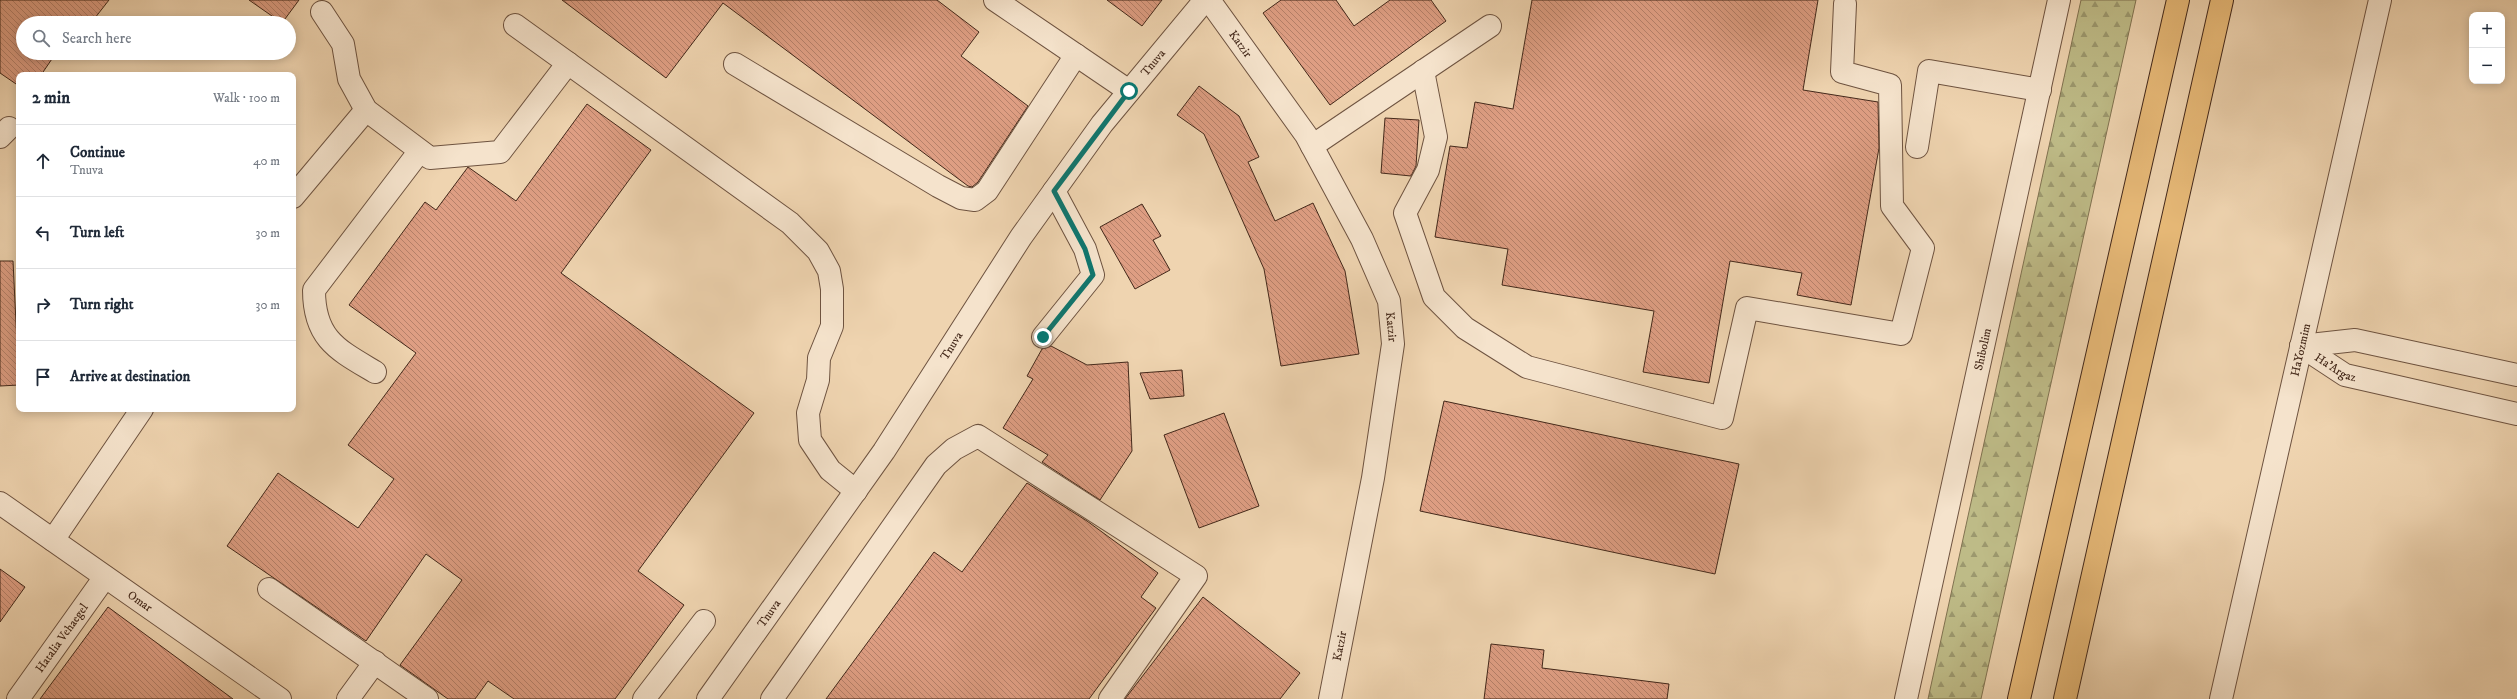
<!DOCTYPE html>
<html lang="en">
<head>
<meta charset="utf-8">
<style>
  :root { --surface:#fff; --page:#f2f2f3; --text:#1f2937; --muted:#747a83; --line:#e0e1e3 }
  body { margin:0; font-family:"IM FELL DW Pica",serif; background:var(--page); color:var(--text) }
  .controls { position:absolute; right:12px; top:12px; display:grid; overflow:hidden; border-radius:8px; box-shadow:0 2px 10px #0003 }
  .controls button { width:36px; height:36px; display:grid; place-items:center; padding:0; border:0; border-bottom:1px solid var(--line); background:var(--surface); color:var(--text); font:20px sans-serif }
  .stop { position:absolute; width:12px; height:12px; margin:-9px; border:3px solid #0f766e; border-radius:50%; background:#fff }
  .stop.end { background:#0f766e; border-color:#fff; box-shadow:0 1px 4px #0008 }
  .list { margin:0; padding:0; list-style:none }
  h2 { display:flex; justify-content:space-between; align-items:center; height:52px; margin:0; padding:0 16px; font-size:17px }
  h2 small { font-size:13px; font-weight:400; color:var(--muted) }
  .list li { display:grid; grid-template-columns:26px 1fr auto; gap:12px; align-items:center; box-sizing:border-box; height:72px; padding:0 16px; border-top:1px solid var(--line) }
  .list b { display:block; font-size:15px; white-space:nowrap }
  .list p { margin:0; font-size:13px; white-space:nowrap; color:var(--muted) }
  .list em { font-size:13px; font-style:normal; color:var(--muted) }
  .icon { flex:none; width:22px; height:22px; fill:none; stroke:currentColor; stroke-width:2; stroke-linecap:round; stroke-linejoin:round }
  .map { position:relative; flex:none; width:2517px; height:699px; overflow:hidden }
  .search { position:absolute; background:var(--surface); box-shadow:0 2px 10px #0003; left:16px; top:16px; width:280px; height:44px; display:flex; align-items:center; gap:10px; box-sizing:border-box; padding:0 14px; border-radius:22px; color:var(--muted); font-size:15px }
  .panel { position:absolute; background:var(--surface); box-shadow:0 2px 10px #0003; left:16px; top:72px; width:280px; height:340px; border-radius:8px }
  .map>svg:first-child { display:block }
  .forest { fill:url(#forest-firs); stroke:#807250 }
  .building { fill:url(#building-back-hatch); stroke:#43281a }
  .lines { fill:none; stroke-linecap:round; stroke-linejoin:round }
  .minor-casing { stroke:#6e5340; stroke-width:24 }
  .highway-casing { stroke:#43281a; stroke-width:24 }
  .minor { stroke:#f5e3cc; stroke-width:22 }
  .highway { stroke:#e8ba78; stroke-width:22 }
  .route { stroke:#0f766e; stroke-width:5 }
  .labels { text-anchor:middle; dominant-baseline:central; stroke-width:4; stroke-linejoin:round; paint-order:stroke }
  .street-label { font-size:12px; fill:#43281a; stroke:#f5e3cc }
</style>
</head>
<body>
<div class="map">
<svg width="2517" height="699" viewBox="0 0 2517 699">
  <defs>
    <pattern id="forest-firs" width="22" height="20" patternUnits="userSpaceOnUse"><rect width="22" height="20" fill="#bebb87"/><path d="M5 1l3.5 6h-7zM16 11l3.5 6h-7z" fill="#9c986e"/></pattern>
    <pattern id="building-back-hatch" width="6" height="6" patternUnits="userSpaceOnUse"><rect width="6" height="6" fill="#de9e83"/><path d="M-1 5l2 2M0 0l6 6M5-1l2 2" fill="none" stroke="#b6816a"/></pattern>
  </defs>
  <rect width="100%" height="100%" fill="#efd4b0"/>
  <filter id="stains"><feTurbulence type="fractalNoise" baseFrequency=".005" numOctaves="4"/><feColorMatrix values="0 0 0 0 .2 0 0 0 0 .09 0 0 0 0 .02 0 0 0 .5 -.17"/></filter>
  <radialGradient id="worn" r=".72"><stop offset=".6" stop-color="#630" stop-opacity="0"/><stop offset="1" stop-color="#630" stop-opacity=".3"/></radialGradient>
  <path class="forest" d="M2081,0H2136L1981,699H1928Z"/>
  <path class="building" d="M0,0H109L91,23H23V53H56L41,75H19V86L0,73Z
    M249,0H299L282,23Z
    M562,0H937L979,32L961,56L1028,106L978,182L972,187L968,186L723,3L666,78Z
    M1107,0H1162L1142,26Z
    M1281,0H1336L1354,26L1390,0H1431L1446,21L1330,105L1263,13Z
    M1532,0H1818L1803,90L1878,102L1879,148L1851,305L1797,295L1802,273L1730,261L1709,383L1643,372L1654,311L1502,285L1508,249L1435,237L1450,146L1467,148L1475,102L1513,109Z
    M1199,86L1239,116L1259,157L1248,162L1275,221L1313,203L1345,271L1359,354L1281,366L1264,269L1204,134L1177,115Z
    M587,104L651,150L561,273L754,413L638,571L684,605L615,699H514L488,681L475,699H448L400,665L462,580L426,554L366,641L227,546L278,473L358,528L394,479L348,445L416,353L349,305L425,202L436,210L468,167L516,201Z
    M1385,118L1419,120L1416,166L1411,176L1381,173Z
    M1142,204L1161,236L1153,240L1170,270L1135,289L1100,227Z
    M0,261H13L19,385L0,386Z
    M1051,346L1087,365L1128,362L1132,451L1100,500L1042,462L1048,455L1003,428L1033,379L1027,376L1042,349Z
    M1182,370L1184,396L1150,399L1140,373Z
    M1444,401L1739,464L1715,574L1420,511Z
    M1224,413L1259,506L1199,528L1164,435Z
    M1027,483L1087,521L1158,573L1141,597L1156,608L1089,699H826L934,552L962,572Z
    M0,569L25,587L0,622Z
    M1203,597L1300,673L1280,699H1125Z
    M108,607L233,699H40Z
    M1491,644L1544,650L1542,668L1669,684L1667,699H1484Z"/>
  <g class="lines">
    <g class="minor-casing">
      <g id="minor">
        <path d="M995,0L1129,91"/>
        <path id="s1" d="M1209,0L1306,135L1362,239L1389,301L1393,344L1373,478L1330,699"/>
        <path d="M322,12L343,44L349,79L366,110L430,158L500,152L568,63"/>
        <path d="M515,25L790,223L818,251L829,271L832,289V326L819,358L818,380L808,413L810,440L830,470L856,491"/>
        <path d="M735,64L938,186L961,198L975,200L987,191L1076,55"/>
        <path d="M1423,71L1436,137L1428,170L1405,213L1434,297L1465,328L1527,367L1722,418L1747,308L1901,334L1923,248L1892,206L1890,85L1842,72L1845,4"/>
        <path d="M0,137L9,128"/>
        <path d="M1312,146L1490,26"/>
        <path d="M1917,147L1929,71L2040,90"/>
        <path d="M293,197L366,110"/>
        <path d="M1043,337L1093,275L1085,249L1054,191"/>
        <path id="s2" d="M2301,346L2345,375L2517,414"/>
        <path d="M2301,346L2355,340L2517,375"/>
        <path d="M375,372C338,350 314,339 314,290L419,152"/>
        <path id="s3" d="M0,503L280,699"/>
        <path d="M53,540L142,409"/>
        <path d="M269,589L427,699"/>
        <path id="s4" d="M18,699L105,577"/>
        <path d="M348,699L375,662"/>
        <path d="M644,699L704,621"/>
        <path id="s5" d="M708,699L884,451L1021,237L1102,124L1205,0"/>
        <path d="M772,699L936,465L954,449L978,436L1196,576L1110,699"/>
        <path id="s6" d="M1906,699L2059,0"/>
        <path id="s7" d="M2221,699L2380,0"/>
      </g>
    </g>
    <g class="highway-casing">
      <path id="highway" d="M2019,699L2178,0
        M2065,699L2222,0"/>
    </g>
    <use href="#minor" class="minor"/>
    <use href="#highway" class="highway"/>
  </g>
  <g class="lines">
    <path class="route" d="M1043,337L1093,275L1085,249L1054,191L1129,91"/>
  </g>
  <g class="labels">
    <g class="street-label">
      <text stroke="none"><textPath href="#s1" startOffset="54">Katzir</textPath></text>
      <text stroke="none"><textPath href="#s5" startOffset="777">Tnuva</textPath></text>
      <text stroke="none"><textPath href="#s1" startOffset="378">Katzir</textPath></text>
      <text stroke="none"><textPath href="#s5" startOffset="429">Tnuva</textPath></text>
      <text stroke="none"><textPath href="#s6" startOffset="358">Shibolim</textPath></text>
      <text stroke="none"><textPath href="#s7" startOffset="358">HaYozmim</textPath></text>
      <text stroke="none"><textPath href="#s2" startOffset="41">Ha'Argaz</textPath></text>
      <text stroke="none"><textPath href="#s3" startOffset="171">Omar</textPath></text>
      <text stroke="none"><textPath href="#s5" startOffset="105">Tnuva</textPath></text>
      <text stroke="none"><textPath href="#s4" startOffset="75">Hatalia Vehaegel</textPath></text>
      <text transform="translate(1340 646) rotate(-79)">Katzir</text>
    </g>
  </g>
  <rect width="100%" height="100%" filter="url(#stains)"/>
  <rect width="100%" height="100%" fill="url(#worn)"/>
</svg>
<div class="controls">
<button>+</button>
<button>−</button>
</div>
<div class="stop" style="left:1129px;top:91px"></div>
<div class="stop end" style="left:1043px;top:337px"></div>
<div class="search"><svg class="icon" aria-label="search" viewBox="0 0 24 24"><circle cx="10" cy="10" r="6"/><path d="M15 15l6 6"/></svg>Search here</div>
<section class="panel">
<h2>2 min<small>Walk · 100 m</small></h2>
<ul class="list">
<li><svg class="icon" aria-label="ahead" viewBox="0 0 24 24"><path d="M12 20V5M6 11l6-6 6 6"/></svg><div><b>Continue</b><p>Tnuva</p></div><em>40 m</em></li>
<li><svg class="icon" aria-label="left" viewBox="0 0 24 24"><path d="M17 20v-9H6M10 6l-5 5 5 5"/></svg><div><b>Turn left</b></div><em>30 m</em></li>
<li><svg class="icon" aria-label="right" viewBox="0 0 24 24"><path d="M7 20v-9h11M14 6l5 5-5 5"/></svg><div><b>Turn right</b></div><em>30 m</em></li>
<li><svg class="icon" aria-label="arrive" viewBox="0 0 24 24"><path d="M6 21V4h12l-3 4 3 4H6"/></svg><div><b>Arrive at destination</b></div></li>
</ul>
</section>
</div>
</body>
</html>
